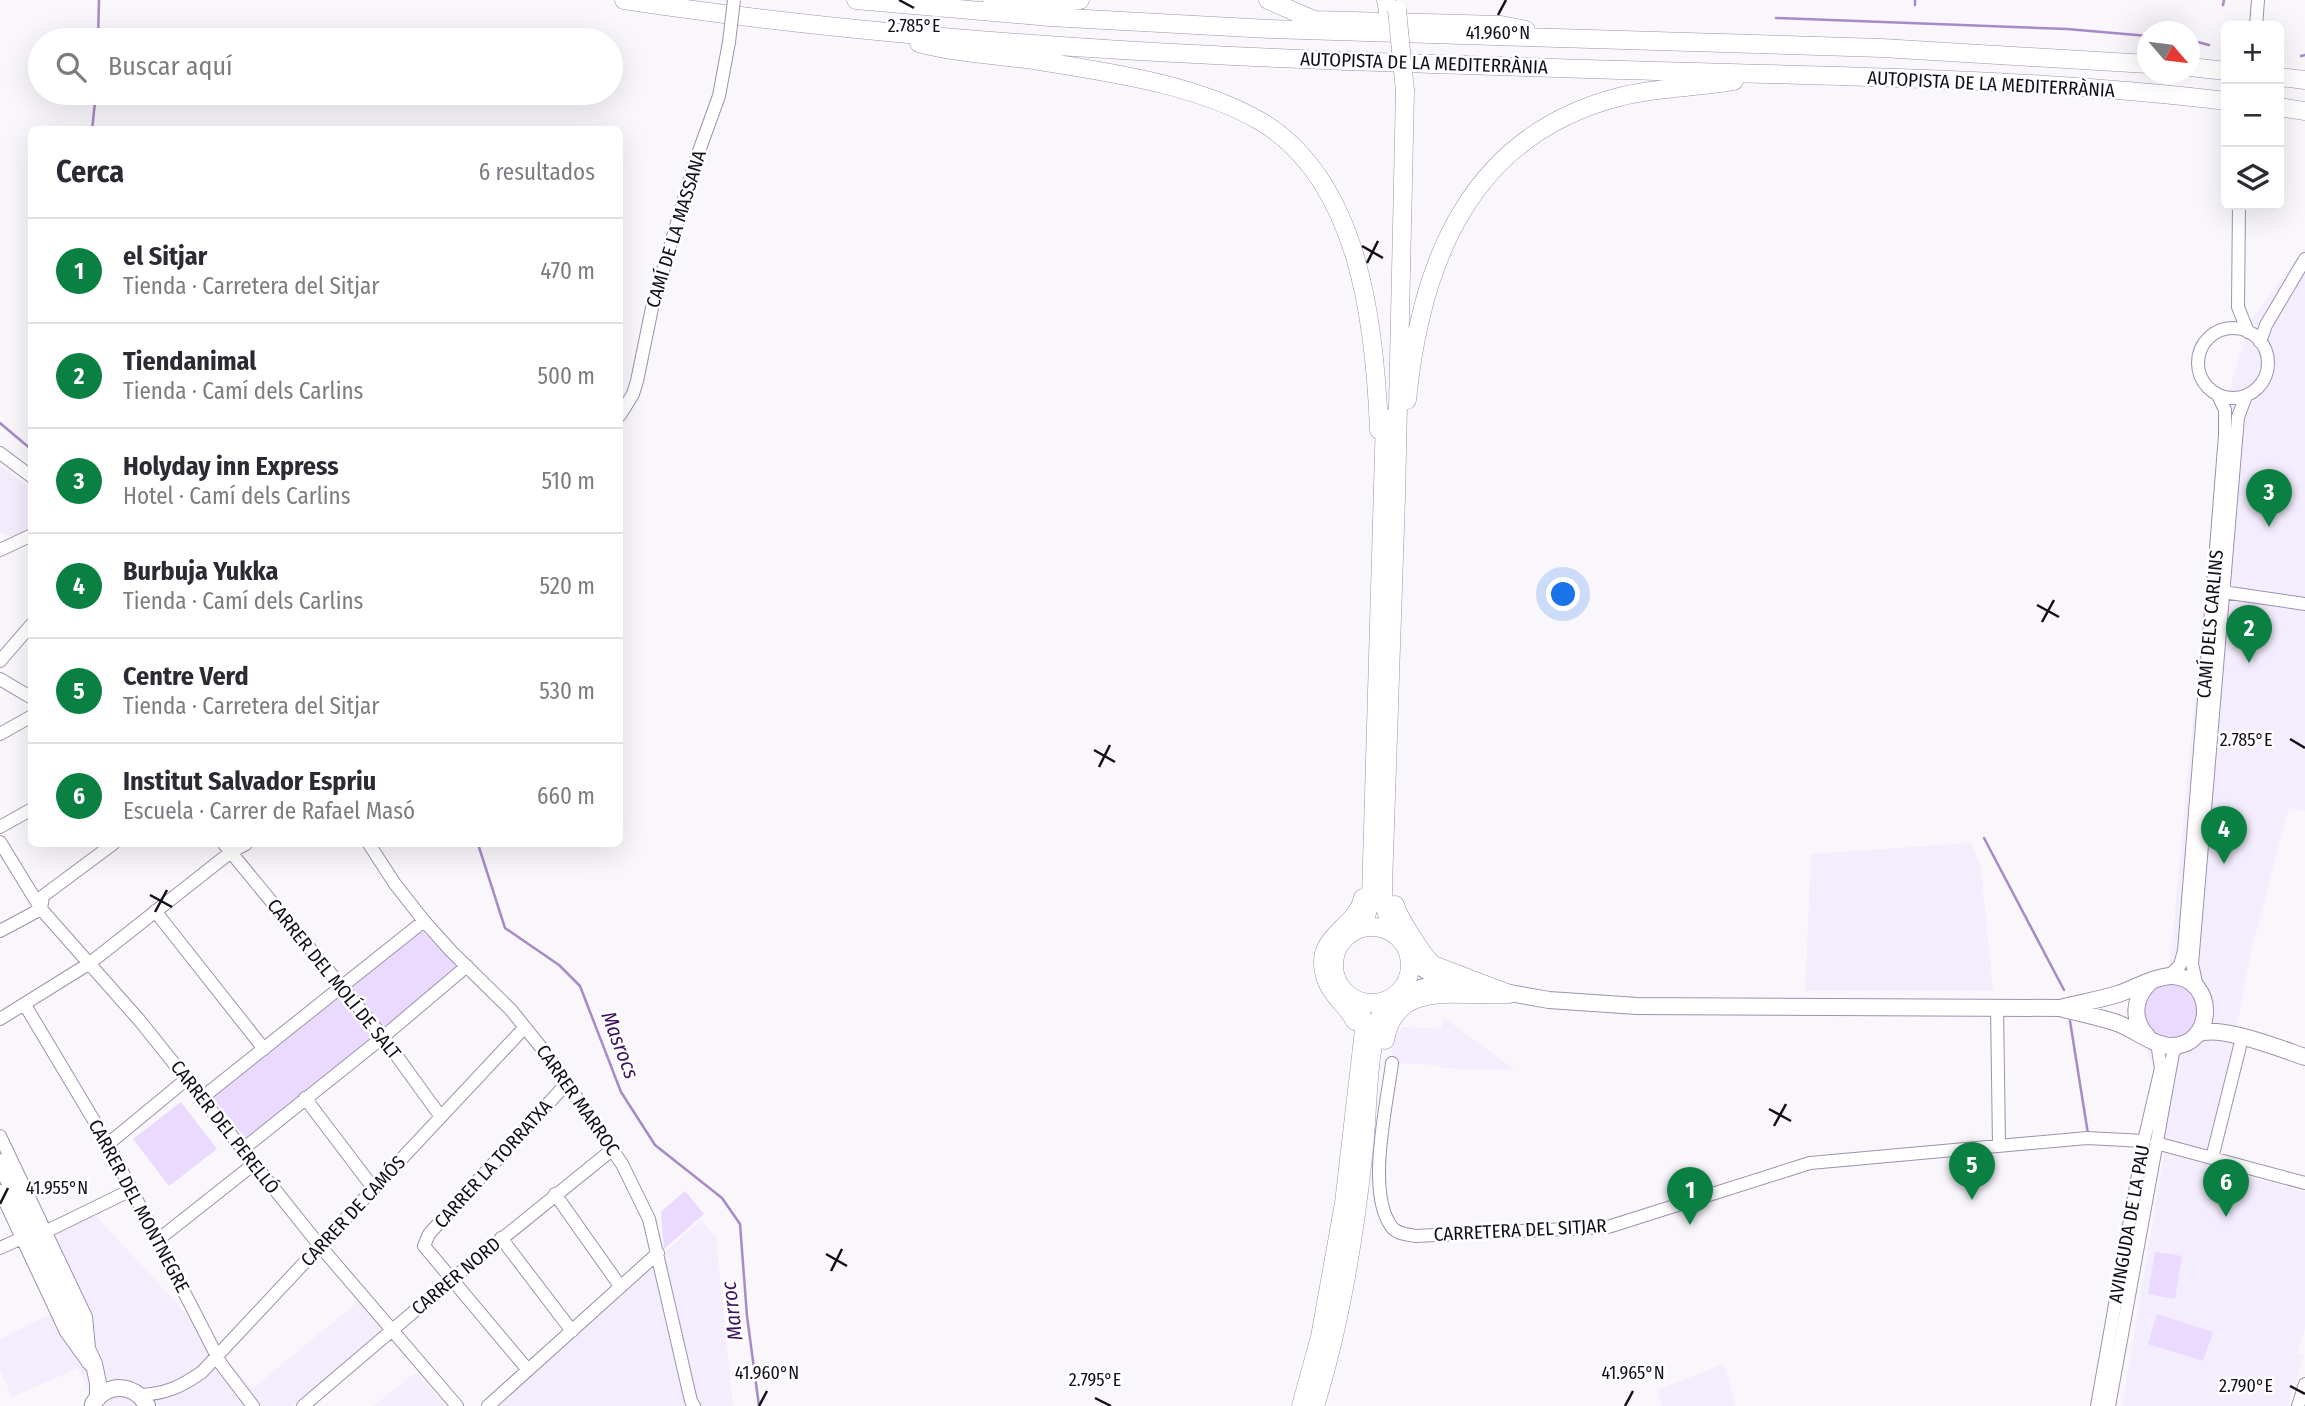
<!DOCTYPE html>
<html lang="es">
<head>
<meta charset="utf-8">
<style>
  :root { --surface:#fff; --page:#f2f2f3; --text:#2b2b33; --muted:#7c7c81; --line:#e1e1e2; --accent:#0b8043 }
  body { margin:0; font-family:"Fira Sans Condensed",sans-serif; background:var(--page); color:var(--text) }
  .controls { position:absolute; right:21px; top:21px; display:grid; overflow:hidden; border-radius:10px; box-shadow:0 7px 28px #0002 }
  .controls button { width:63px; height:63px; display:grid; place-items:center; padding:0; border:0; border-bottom:2px solid var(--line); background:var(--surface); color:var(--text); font:35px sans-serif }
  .compass { position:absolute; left:2137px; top:21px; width:63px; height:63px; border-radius:50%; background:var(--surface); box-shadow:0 7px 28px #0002; rotate:118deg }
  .you { position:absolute; left:1564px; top:595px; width:24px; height:24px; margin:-18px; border:5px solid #fff; border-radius:50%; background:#1a73e8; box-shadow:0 0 0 10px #1a73e833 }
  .badge { display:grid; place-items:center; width:46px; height:46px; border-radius:50%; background:var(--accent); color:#fff; font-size:23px; font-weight:700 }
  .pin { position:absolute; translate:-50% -58px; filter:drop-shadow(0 2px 4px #0008) }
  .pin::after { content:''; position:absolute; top:37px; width:24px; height:21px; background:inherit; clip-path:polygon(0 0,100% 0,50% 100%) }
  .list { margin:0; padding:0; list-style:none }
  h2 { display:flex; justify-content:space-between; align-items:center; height:91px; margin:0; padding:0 28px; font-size:30px }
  h2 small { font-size:23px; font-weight:400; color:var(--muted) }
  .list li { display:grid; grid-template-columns:46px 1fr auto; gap:21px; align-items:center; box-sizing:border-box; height:105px; padding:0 28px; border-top:2px solid var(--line) }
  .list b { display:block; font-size:26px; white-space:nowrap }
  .list p { margin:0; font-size:23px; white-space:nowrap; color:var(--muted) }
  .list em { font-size:23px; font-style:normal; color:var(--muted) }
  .icon { flex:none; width:38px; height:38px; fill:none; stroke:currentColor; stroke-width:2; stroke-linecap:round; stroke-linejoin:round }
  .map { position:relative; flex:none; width:2305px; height:1406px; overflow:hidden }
  .search { position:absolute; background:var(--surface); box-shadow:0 7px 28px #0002; left:28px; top:28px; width:595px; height:77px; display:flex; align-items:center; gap:18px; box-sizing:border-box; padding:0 24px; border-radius:38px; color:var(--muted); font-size:26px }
  .panel { position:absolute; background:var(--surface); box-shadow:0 7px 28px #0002; left:28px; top:126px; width:595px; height:721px; border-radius:10px }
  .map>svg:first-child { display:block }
  .built { fill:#f4edfd }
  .green { fill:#eadaff }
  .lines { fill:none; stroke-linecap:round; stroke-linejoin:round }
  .stream { stroke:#a78ac8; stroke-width:2.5 }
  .minor-casing { stroke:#9e91af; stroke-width:14 }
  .major-casing { stroke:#9e91af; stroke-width:18 }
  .highway-casing { stroke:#9e91af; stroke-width:19 }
  .minor { stroke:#fff; stroke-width:12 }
  .major { stroke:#fff; stroke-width:16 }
  .highway { stroke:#fff; stroke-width:18 }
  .minor-bridge-casing { stroke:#9e91af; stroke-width:14; stroke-linecap:butt }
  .highway-bridge-casing { stroke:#9e91af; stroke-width:19; stroke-linecap:butt }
  .minor-bridge { stroke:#fff; stroke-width:12 }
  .highway-bridge { stroke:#fff; stroke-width:18 }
  .ticks { fill:none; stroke:#130e19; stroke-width:2.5 }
  .labels { text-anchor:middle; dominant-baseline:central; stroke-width:5; stroke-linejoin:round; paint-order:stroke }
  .street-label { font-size:19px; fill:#130e19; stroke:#fff }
  .water-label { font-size:21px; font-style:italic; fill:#3d135e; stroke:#fff }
  .ticks-label { font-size:18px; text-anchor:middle; fill:#130e19; stroke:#fff; stroke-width:5; stroke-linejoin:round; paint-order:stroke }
</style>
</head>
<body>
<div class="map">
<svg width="2305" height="1406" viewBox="0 0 2305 1406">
  <rect width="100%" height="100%" fill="#f9f6fc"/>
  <path class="built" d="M2305,248V811L2289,808L2250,956L2237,1027L2239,1038L2206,1157L2139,1140L2154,1070L2145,1045L2124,1036L2136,979L2170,966L2221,418L2250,321Z
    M0,465L31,489V530L12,537L0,532Z
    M1971,843L1981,868L1993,991H1805L1811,854Z
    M1443,1017L1515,1070L1469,1069L1440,1068L1438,1065L1392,1063L1393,1037L1402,1027L1441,1029Z
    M2164,1153L2305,1192V1328L2297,1353L2304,1355L2288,1406H2122Z
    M94,1214L219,1349L252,1389L359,1301L384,1331L292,1406H86L89,1390L78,1368L12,1397L0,1370V1339L67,1306L37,1241Z
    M701,1220L716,1237L733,1406H494Z
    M1724,1364L1736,1406H1662L1657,1390Z
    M416,1372L445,1406H374Z"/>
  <path class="green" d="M422,931L458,967L382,1030L348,989Z
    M2143 1011a27 27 0 1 1 54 0a27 27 0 1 1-54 0Z
    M339,998L372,1037L246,1139L212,1097Z
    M181,1102L217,1149L169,1186L133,1139Z
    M685,1191L704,1214L664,1249L661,1212Z
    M2155,1252L2182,1256L2175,1299L2148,1294Z
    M2157,1314L2213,1332L2203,1361L2148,1344Z"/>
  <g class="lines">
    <path class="stream" d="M1915,5V0
      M2223,5L2224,0
      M1776,18L2067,29L2148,36
      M98,40L99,0
      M2190,40L2209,45
      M2301,56L2305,55
      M92,130L96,93
      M0,423L32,450
      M1984,838L2064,990
      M478,844L505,928L559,965L580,986L621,1092L655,1145L722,1198L740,1224L747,1316L759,1406
      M2070,1021L2088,1134"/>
    <g class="minor-casing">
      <path id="minor" d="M2256,26L2258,0
        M2239,205L2238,307L2248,332
        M2198 363a35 35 0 1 1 70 0a35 35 0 1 1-70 0Z
        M2260,342L2266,325L2305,259
        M620,415L633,394L637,381L652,308L694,165L719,96L729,42
        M0,453L32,477
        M0,550L32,535
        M2223,592L2305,604
        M0,661L32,624
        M0,679L32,698
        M0,734L32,716
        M0,827L32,809
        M0,842L41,909L140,1021L320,1246L457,1406
        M224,844L383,1037L441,1117
        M369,844L395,884L424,921L451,951L511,1010L548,1056L622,1164L649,1219L691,1401L694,1406
        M155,911L264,1049
        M0,931L41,909L43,896L113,844
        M2169,976L2180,965L2184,951L2225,435V410L2218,395
        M2197,987L2192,964L2238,417L2246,396
        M25,1005L108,1144L221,1364L253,1406
        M1997,1007L1999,1146
        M0,1019L90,963L231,852L246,844
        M1392,1063C1387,1104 1366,1191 1391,1226C1396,1234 1406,1234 1415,1236L1608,1227L1810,1163L2087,1138L2144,1141
        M203,1097L424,921
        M305,1098L374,1189
        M0,1136L86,1317L89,1348
        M2156,1143L2305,1183
        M108,1144L188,1078
        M243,1149L383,1037L467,966
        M2212,1158L2242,1038
        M0,1191L66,1332L89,1364
        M555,1194L620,1286
        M45,1232L131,1190
        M501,1238L572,1331
        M159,1239L254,1164
        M0,1248L22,1238
        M528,1370L424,1246L429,1234L567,1083
        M139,1395C165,1394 181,1387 202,1372L525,1027
        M303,1406L451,1280L613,1149
        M488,1406L658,1253
        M2097,1406L2144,1141L2161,1068L2157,1043
        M2109,1406L2173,1053L2177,1046
        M2298,1406L2305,1384"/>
    </g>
    <g class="major-casing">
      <path id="major" d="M1410,958C1427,976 1446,979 1469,985
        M1498,991L1549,1000L1637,1006L2060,1008C2079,1003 2099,1000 2118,994C2133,989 2158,975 2173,976C2217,979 2215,1046 2171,1046C2154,1046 2134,1029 2117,1023C2099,1017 2079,1013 2060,1008
        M1397,994L1428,986L1451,987
        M2197,1034C2219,1024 2281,1049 2305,1057
        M2147,1036C2132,1020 2133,999 2149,983
        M0,1162L94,1364L98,1383V1398
        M93,1404C107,1382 135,1383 147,1406"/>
    </g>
    <g class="highway-casing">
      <path id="highway" d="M624,0C954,50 1289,60 1622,70C1823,76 2026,77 2226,101
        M856,0L1050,17L1269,29L1882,48L2148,64
        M992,0L1031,3L1080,0
        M1268,0L1314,20L1501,25L1526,30
        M1386,0L1388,11
        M919,43C959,54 1000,55 1040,61C1111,73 1196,84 1260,121C1360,180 1375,326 1379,430
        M2190,67L2226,71
        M2279,77L2305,80
        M2279,107L2305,111
        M1407,400C1421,260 1471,135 1619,97C1656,87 1696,88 1734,81
        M1395,905C1400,920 1422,955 1433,965L1509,994
        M1334 965a38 38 0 1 1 76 0a38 38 0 1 1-76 0Z
        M1363,928L1371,898L1385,418
        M1395,934L1384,905L1383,886L1396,497L1405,91
        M1355,1021C1348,1007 1333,997 1327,982C1309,935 1356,931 1363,898
        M1385,1040C1396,977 1462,998 1507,994
        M1301,1406L1320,1337L1344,1203L1364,1030L1362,1016L1353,998
        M1315,1406C1341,1323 1355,1234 1364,1148C1369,1099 1366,1046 1386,1000"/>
    </g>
    <use href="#minor" class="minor"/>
    <use href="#major" class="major"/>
    <use href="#highway" class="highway"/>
    <g class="minor-bridge-casing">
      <path id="minor-bridge" d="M729,42L734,0"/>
    </g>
    <g class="highway-bridge-casing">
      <path id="highway-bridge" d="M1397,10L1405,91"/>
    </g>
    <use href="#minor-bridge" class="minor-bridge"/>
    <use href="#highway-bridge" class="highway-bridge"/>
  </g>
  <path class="ticks" d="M899,0L914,8M1498,15L1506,0M1362,246L1383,258M1367,263L1378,241M2037,605L2059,617M2042,622L2054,600M2290,739L2305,748M1094,750L1115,762M1099,767L1110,745M150,895L172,907M155,912L167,890M1769,1109L1791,1121M1774,1126L1786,1104M0,1204L8,1188M826,1254L847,1266M831,1271L842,1249M2290,1386L2305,1394M1095,1398L1111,1406M759,1406L767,1391M1625,1406L1633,1391"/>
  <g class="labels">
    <g class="street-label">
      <text transform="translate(1424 63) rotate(2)">AUTOPISTA DE LA MEDITERRÀNIA</text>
      <text transform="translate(1991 84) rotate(3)">AUTOPISTA DE LA MEDITERRÀNIA</text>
      <text transform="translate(676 229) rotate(-73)">CAMÍ DE LA MASSANA</text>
      <text transform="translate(2210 624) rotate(-85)">CAMÍ DELS CARLINS</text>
      <text transform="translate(334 979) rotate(51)">CARRER DEL MOLÍ DE SALT</text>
      <text transform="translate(578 1100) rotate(55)">CARRER MARROC</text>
      <text transform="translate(225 1127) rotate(52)">CARRER DEL PERELLÓ</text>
      <text transform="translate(493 1164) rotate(-48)">CARRER LA TORRATXA</text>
      <text transform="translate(139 1206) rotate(62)">CARRER DEL MONTNEGRE</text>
      <text transform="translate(353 1211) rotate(-47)">CARRER DE CAMÓS</text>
      <text transform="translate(2129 1224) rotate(-80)">AVINGUDA DE LA PAU</text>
      <text transform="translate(1520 1230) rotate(-3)">CARRETERA DEL SITJAR</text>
      <text transform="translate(456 1276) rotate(-40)">CARRER NORD</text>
    </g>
    <g class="water-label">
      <text transform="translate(620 1045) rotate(69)">Masrocs</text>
      <text transform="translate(732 1311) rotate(-97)">Marroc</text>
    </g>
  </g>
  <g class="ticks-label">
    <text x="914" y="32">2.785°E</text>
    <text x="1498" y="39">41.960°N</text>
    <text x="2246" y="746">2.785°E</text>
    <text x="57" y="1194">41.955°N</text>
    <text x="767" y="1379">41.960°N</text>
    <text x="1633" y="1379">41.965°N</text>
    <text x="1095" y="1386">2.795°E</text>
    <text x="2246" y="1392">2.790°E</text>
  </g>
</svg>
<div class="controls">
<button>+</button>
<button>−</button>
<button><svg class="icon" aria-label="layers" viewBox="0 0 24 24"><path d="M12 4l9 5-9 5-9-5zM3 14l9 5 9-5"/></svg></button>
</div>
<svg class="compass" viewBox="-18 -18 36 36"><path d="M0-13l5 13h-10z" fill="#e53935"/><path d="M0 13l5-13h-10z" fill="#7c7c81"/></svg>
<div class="you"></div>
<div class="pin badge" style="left:1690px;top:1225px">1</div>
<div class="pin badge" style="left:2249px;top:663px">2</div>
<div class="pin badge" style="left:2269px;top:527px">3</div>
<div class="pin badge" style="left:2224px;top:864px">4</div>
<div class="pin badge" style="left:1972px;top:1200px">5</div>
<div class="pin badge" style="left:2226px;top:1217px">6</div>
<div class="search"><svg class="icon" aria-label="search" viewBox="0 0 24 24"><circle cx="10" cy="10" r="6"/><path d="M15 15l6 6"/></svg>Buscar aquí</div>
<section class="panel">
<h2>Cerca<small>6 resultados</small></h2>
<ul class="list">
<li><span class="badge">1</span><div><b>el Sitjar</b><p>Tienda · Carretera del Sitjar</p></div><em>470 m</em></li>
<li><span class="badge">2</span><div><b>Tiendanimal</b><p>Tienda · Camí dels Carlins</p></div><em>500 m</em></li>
<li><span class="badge">3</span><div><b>Holyday inn Express</b><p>Hotel · Camí dels Carlins</p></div><em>510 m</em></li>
<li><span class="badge">4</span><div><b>Burbuja Yukka</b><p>Tienda · Camí dels Carlins</p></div><em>520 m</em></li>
<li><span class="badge">5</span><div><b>Centre Verd</b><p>Tienda · Carretera del Sitjar</p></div><em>530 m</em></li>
<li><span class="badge">6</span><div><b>Institut Salvador Espriu</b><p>Escuela · Carrer de Rafael Masó</p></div><em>660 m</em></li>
</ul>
</section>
</div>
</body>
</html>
